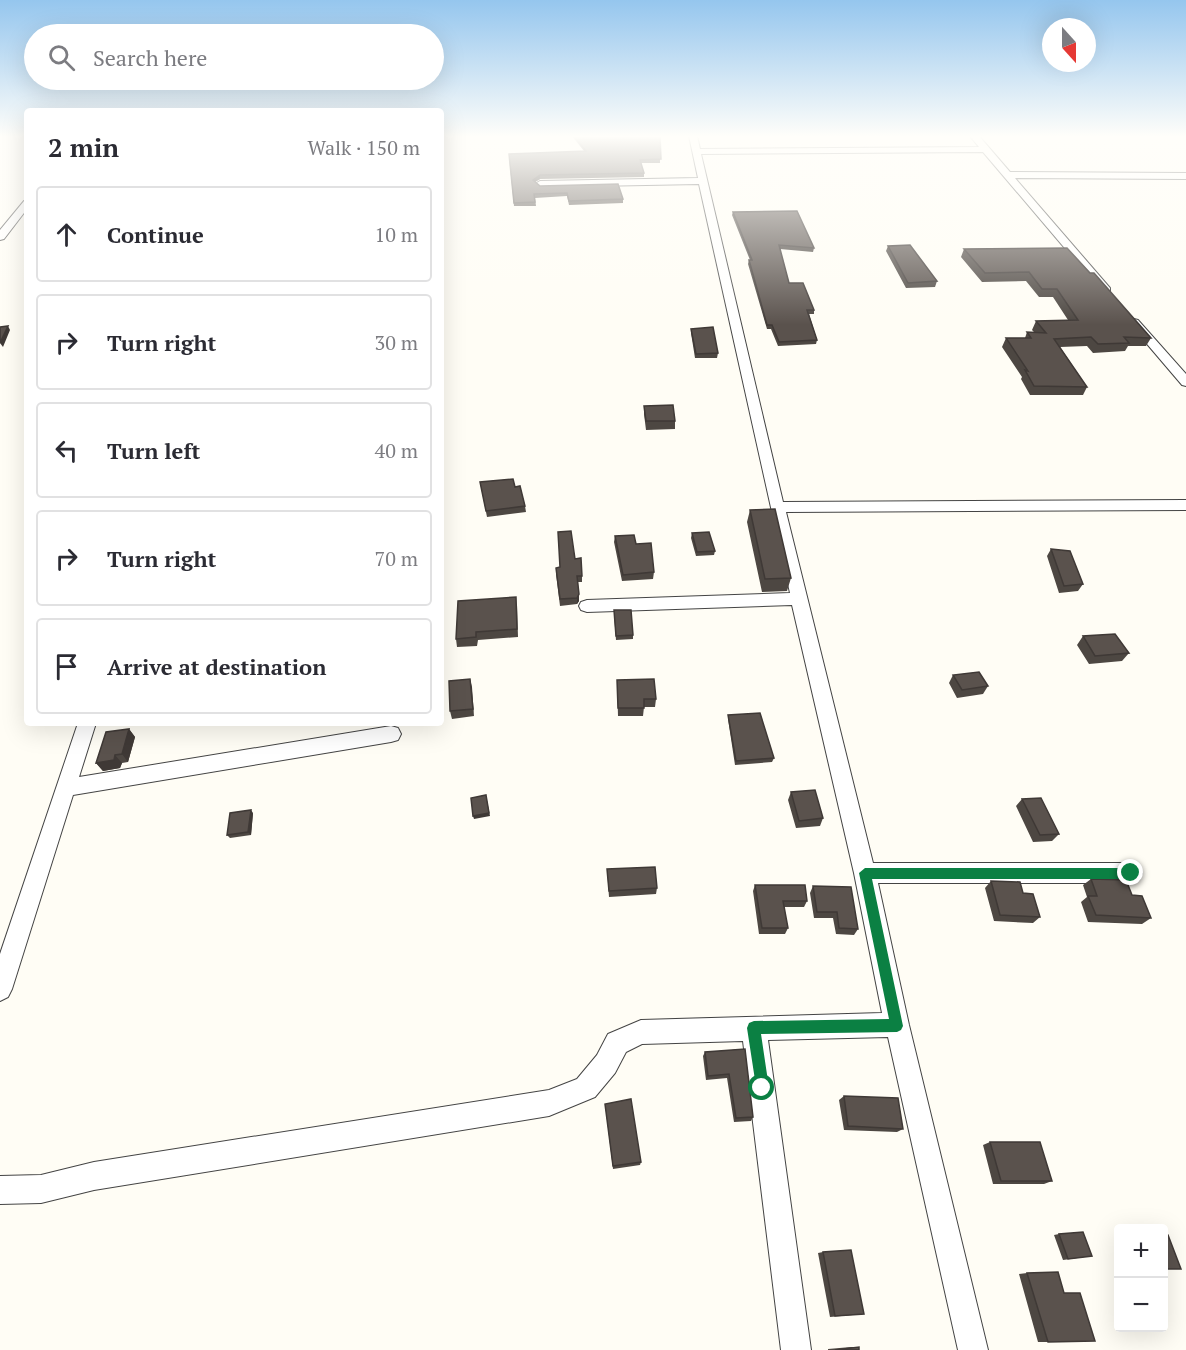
<!DOCTYPE html>
<html lang="en">
<head>
<meta charset="utf-8">
<style>
  :root { --surface:#fff; --page:#f7f7f7; --text:#2b2b33; --muted:#7c7c81; --line:#e1e1e2 }
  body { margin:0; font-family:"PT Serif",serif; background:var(--page); color:var(--text) }
  .controls { position:absolute; right:18px; bottom:18px; display:grid; overflow:hidden; border-radius:6px; box-shadow:0 6px 24px #0002 }
  .controls button { width:54px; height:54px; display:grid; place-items:center; padding:0; border:0; border-bottom:2px solid var(--line); background:var(--surface); color:var(--text); font:30px sans-serif }
  .compass { position:absolute; left:1042px; top:18px; width:54px; height:54px; border-radius:50%; background:var(--surface); box-shadow:0 6px 24px #0002; rotate:159deg }
  .stop { position:absolute; width:18px; height:18px; margin:-14px; border:4px solid #0b8043; border-radius:50%; background:#fff }
  .stop.end { background:#0b8043; border-color:#fff; box-shadow:0 2px 6px #0008 }
  .list { margin:0; padding:0; list-style:none }
  h2 { display:flex; justify-content:space-between; align-items:center; height:78px; margin:0; padding:0 24px; font-size:26px }
  h2 small { font-size:20px; font-weight:400; color:var(--muted) }
  .list li { display:grid; grid-template-columns:39px 1fr auto; gap:18px; align-items:center; box-sizing:border-box; height:96px; margin:0 12px 12px; padding:0 12px; border:2px solid var(--line); border-radius:6px }
  .list b { display:block; font-size:22px; white-space:nowrap }
  .list em { font-size:20px; font-style:normal; color:var(--muted) }
  .icon { flex:none; width:33px; height:33px; fill:none; stroke:currentColor; stroke-width:2; stroke-linecap:round; stroke-linejoin:round }
  .map { position:relative; flex:none; width:1186px; height:1350px; overflow:hidden }
  .search { position:absolute; background:var(--surface); box-shadow:0 6px 24px #0002; left:24px; top:24px; width:420px; height:66px; display:flex; align-items:center; gap:15px; box-sizing:border-box; padding:0 21px; border-radius:33px; color:var(--muted); font-size:22px }
  .panel { position:absolute; background:var(--surface); box-shadow:0 6px 24px #0002; left:24px; top:108px; width:420px; height:618px; border-radius:6px }
  .map>svg:first-child { display:block }
  .lines { fill:none; stroke-linecap:round; stroke-linejoin:round }
  .street-casing { stroke:#444; stroke-width:2 }
  .street { fill:#fff; fill-rule:evenodd }
  .wall { fill:#4d4742 }
  .shaded-wall { fill:#3f3936 }
  .building { fill:#5a524d; stroke:#3f3936; stroke-width:1.5 }
  .route { fill:#0b8043 }
</style>
</head>
<body>
<div class="map">
<svg width="1186" height="1350" viewBox="0 0 1186 1350">
  <rect width="100%" height="100%" fill="#fffdf5"/>
  <g class="lines">
    <g class="street-casing">
      <path id="street" d="M689,136H697L700,149L979,147L970,136H979L1010,172L1186,173V179L1015,178L1110,288V292H1102L983,152L701,154L783,502L1186,500V510L786,512L873,863H1131L1139,866L1142,873L1139,880L1131,883H878L909,1025L988,1350H958L888,1037L768,1040L811,1350H781L743,1041L642,1044L626,1052L615,1073L595,1097L549,1116L94,1190L41,1203L0,1204V1176L41,1175L94,1162L549,1090L577,1079L597,1055L608,1034L641,1020L882,1013L854,873L792,605L587,612L581,610L579,606L581,602L587,600L790,593L699,184L540,187L535,184L540,181L698,178Z
        M27,200V209L4,239L0,240V230L24,201Z
        M1134,319L1138,320L1186,374V386L1182,385L1130,324V320Z
        M78,723H96L79,777L391,726L398,728L401,734L398,740L391,742L73,795L12,989L8,997L0,1001V954Z"/>
    </g>
    <use href="#street" class="street"/>
  </g>
  <path class="wall" d="M572,136H660V163H641L644,173V177L540,179L535,182L540,186L623,199V203L569,205L567,196L535,198L536,206H514L509,157L584,151Z
    M733,212L814,248L813,252L780,249L789,283L814,310V314H809L817,340L816,344L778,346L771,329H767L748,264L749,260H750L732,215Z
    M888,246L937,281L935,287L906,288L886,251Z
    M1067,248L1151,338L1146,346H1128L1125,351L1093,353L1087,346L1060,347L1087,387L1083,395H1030L1021,379L1022,377L1002,347L1006,338H1025L1027,332L1035,333L1032,330L1036,321L1068,320L1053,297H1039L1026,281L982,282L961,257L964,249Z
    M691,329L718,353L717,358H695L691,333Z
    M644,406L675,421V429L646,430L644,414Z
    M480,482L515,487L525,506L526,512L487,517Z
    M750,510L791,578L787,591L762,592L747,522Z
    M692,533L715,551L714,555L696,556L691,538Z
    M615,536L636,544L654,572L653,579L622,581L614,542Z
    M1051,549L1083,584L1078,591L1059,593L1047,556Z
    M575,559L582,576V582H578L579,601L577,604L560,606L556,574L560,567Z
    M517,605L518,637L478,640L477,646L457,647L456,639Z
    M614,615L633,635V639L616,640Z
    M1083,636L1129,653L1122,661L1089,664L1077,645Z
    M953,675L988,686L983,694L957,698L949,683Z
    M470,679L474,716L452,719L450,711Z
    M617,680L656,699L655,707H644L643,716H618Z
    M728,715L774,758L772,762L735,765L728,719Z
    M129,729L135,737L128,762L122,763L120,768L103,771L96,763Z
    M791,792L823,818L820,826L796,828L788,800Z
    M1022,799L1059,834L1052,841L1033,842L1016,806Z
    M253,813L251,835L230,838L227,835Z
    M607,869L657,888L656,894L609,897Z
    M1091,879L1132,895L1151,918L1142,924L1088,922L1081,902L1087,897L1083,885Z
    M991,881L1023,893L1040,917L1033,923L994,921L985,888Z
    M755,885L807,901L804,907H784L788,928L785,934H759L753,891Z
    M813,886L858,929L854,935L836,934L833,918H814L810,893Z
    M745,1049L753,1117L751,1121L734,1122L727,1078L706,1080L703,1056L705,1052Z
    M844,1096L903,1129L897,1132L844,1130L839,1100Z
    M605,1104L641,1162L640,1165L613,1169Z
    M990,1142L1052,1181L1044,1184H993L983,1145Z
    M1059,1234L1092,1256L1063,1260L1054,1235Z
    M823,1252L864,1314L830,1317L818,1253Z
    M1027,1273L1048,1342H1038L1019,1274Z
    M851,1347H859V1350H828V1349Z"/>
  <path class="shaded-wall" d="M540,175V179L533,183V180Z
    M8,326L10,330L3,347L0,343Z
    M579,594V601L577,604V598Z
    M470,679L472,687L474,716L473,709Z
    M129,729L135,737L128,762L122,754Z
    M115,755L122,763L120,768L103,771L96,763Z
    M486,795L490,816L474,819L473,816Z
    M251,810L253,813L251,835L248,832Z"/>
  <path class="building" d="M574,136H660L661,159L640,160L644,173L540,175L533,180L540,186L618,184L623,199L569,201L567,193L534,194L535,202L514,203L509,154L586,151Z
    M797,211L814,248L779,245L789,283H803L814,310H807L817,340L779,342L772,325H767L749,260H752L733,212Z
    M910,245L937,281L908,283L888,246Z
    M1067,248L1090,273H1094L1151,338L1124,337L1129,343L1098,344L1091,337L1054,339L1087,387L1034,386L1025,370L1028,371L1006,338H1031L1027,332L1046,333L1036,321L1078,320L1057,289H1042L1029,272L985,273L964,249Z
    M8,326L0,343V327Z
    M713,327L718,353L696,354L691,329Z
    M673,405L675,421H646L644,406Z
    M513,479L515,487L520,486L525,506L486,511L480,482Z
    M775,509L791,578L765,579L750,510Z
    M571,531L575,559L581,558L582,576H577L579,594L577,598L560,599L556,568L560,567L558,532Z
    M709,532L715,551L697,552L692,533Z
    M634,535L636,544L651,543L654,572L623,575L615,536Z
    M1051,549L1070,551L1083,584L1064,586Z
    M516,597L517,629L476,632V637L456,639L458,601Z
    M614,610H631L633,635L616,636Z
    M1115,634L1129,653L1095,656L1083,636Z
    M979,672L988,686L962,690L953,675Z
    M470,679L473,709L450,711L449,681Z
    M654,679L656,699H644V708H618L617,680Z
    M760,713L774,758L736,761L728,715Z
    M129,729L122,754L115,755L114,760L96,763L106,732Z
    M815,790L823,818L799,821L791,792Z
    M486,795L489,813L473,816L471,798Z
    M1041,798L1059,834L1040,835L1022,799Z
    M251,810L248,832L227,835L230,813Z
    M655,867L657,888L609,891L607,869Z
    M1091,879L1126,880L1132,895L1142,896L1151,918L1096,915L1088,896H1097Z
    M991,881L1020,882L1023,893L1033,894L1040,917L1000,915Z
    M755,885H805L807,901H783L788,928H762Z
    M813,886L851,887L858,929L839,928L837,912H817Z
    M745,1049L753,1117L736,1118L729,1074L708,1076L705,1052Z
    M844,1096L898,1098L903,1129L848,1126Z
    M631,1099L641,1162L613,1166L605,1104Z
    M990,1142H1040L1052,1181H1001Z
    M1083,1232L1092,1256L1068,1259L1059,1234Z
    M1164,1235H1168L1181,1269H1164Z
    M851,1250L864,1314L835,1316L823,1252Z
    M1058,1272L1064,1293H1080L1095,1341L1048,1342L1027,1273Z
    M859,1347V1350H835Z"/>
  <linearGradient id="sky" x2="0" y2="1"><stop stop-color="#95c6ee"/><stop offset="0.42" stop-color="#fffefa"/><stop offset="1" stop-color="#fffefa" stop-opacity="0"/></linearGradient>
  <rect width="1186" height="325" fill="url(#sky)"/>
  <path class="route" d="M865,868H1131L1137,873L1131,879H872L903,1026L901,1030L897,1032L761,1034L769,1088L767,1093L762,1095L757,1093L747,1028L749,1023L754,1021L889,1019L859,873Z"/>
</svg>
<div class="controls">
<button>+</button>
<button>−</button>
</div>
<svg class="compass" viewBox="-18 -18 36 36"><path d="M0-13l5 13h-10z" fill="#e53935"/><path d="M0 13l5-13h-10z" fill="#7c7c81"/></svg>
<div class="stop" style="left:762px;top:1088px"></div>
<div class="stop end" style="left:1131px;top:873px"></div>
<div class="search"><svg class="icon" aria-label="search" viewBox="0 0 24 24"><circle cx="10" cy="10" r="6"/><path d="M15 15l6 6"/></svg>Search here</div>
<section class="panel">
<h2>2 min<small>Walk · 150 m</small></h2>
<ul class="list">
<li><svg class="icon" aria-label="ahead" viewBox="0 0 24 24"><path d="M12 20V5M6 11l6-6 6 6"/></svg><div><b>Continue</b></div><em>10 m</em></li>
<li><svg class="icon" aria-label="right" viewBox="0 0 24 24"><path d="M7 20v-9h11M14 6l5 5-5 5"/></svg><div><b>Turn right</b></div><em>30 m</em></li>
<li><svg class="icon" aria-label="left" viewBox="0 0 24 24"><path d="M17 20v-9H6M10 6l-5 5 5 5"/></svg><div><b>Turn left</b></div><em>40 m</em></li>
<li><svg class="icon" aria-label="right" viewBox="0 0 24 24"><path d="M7 20v-9h11M14 6l5 5-5 5"/></svg><div><b>Turn right</b></div><em>70 m</em></li>
<li><svg class="icon" aria-label="arrive" viewBox="0 0 24 24"><path d="M6 21V4h12l-3 4 3 4H6"/></svg><div><b>Arrive at destination</b></div></li>
</ul>
</section>
</div>
</body>
</html>
